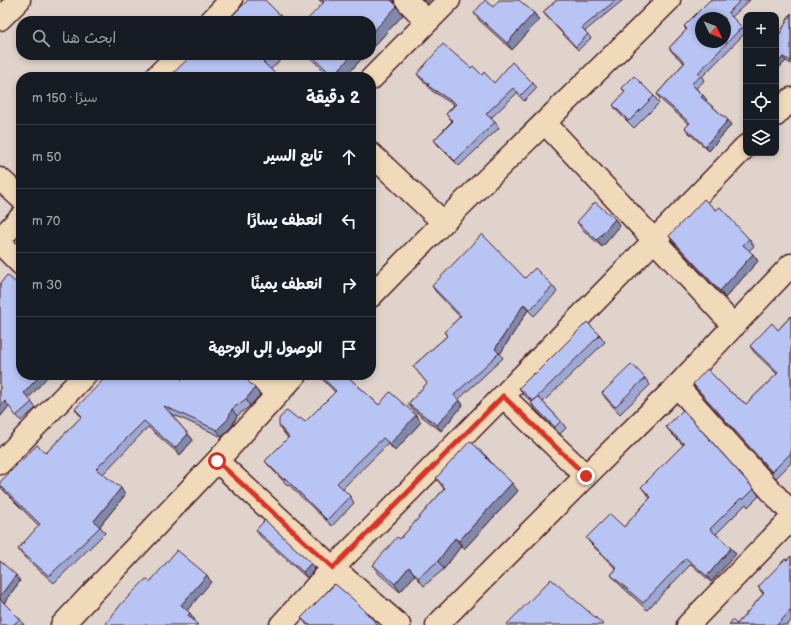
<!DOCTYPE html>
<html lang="ar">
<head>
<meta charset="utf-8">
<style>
  :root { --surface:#171b24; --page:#20242c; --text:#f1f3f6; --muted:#9ea1a6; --line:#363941 }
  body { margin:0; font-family:"Balsamiq Sans","Playpen Sans Arabic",sans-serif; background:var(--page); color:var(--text); direction:rtl }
  .controls { position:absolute; right:12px; top:12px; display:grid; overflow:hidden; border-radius:8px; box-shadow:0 2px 6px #0003 }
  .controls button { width:36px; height:36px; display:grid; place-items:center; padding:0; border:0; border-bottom:1px solid var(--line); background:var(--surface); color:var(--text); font:20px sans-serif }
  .compass { position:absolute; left:695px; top:12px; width:36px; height:36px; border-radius:50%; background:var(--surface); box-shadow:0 2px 6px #0003; rotate:133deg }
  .stop { position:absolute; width:12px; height:12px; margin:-9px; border:3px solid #d93025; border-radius:50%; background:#fff }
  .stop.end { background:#d93025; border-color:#fff; box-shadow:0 1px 4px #0008 }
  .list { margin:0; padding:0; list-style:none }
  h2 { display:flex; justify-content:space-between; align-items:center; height:52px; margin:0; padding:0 16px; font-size:17px }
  h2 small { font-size:13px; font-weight:400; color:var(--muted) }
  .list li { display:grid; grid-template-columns:26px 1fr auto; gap:12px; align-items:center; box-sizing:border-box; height:64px; padding:0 16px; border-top:1px solid var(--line) }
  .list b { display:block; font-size:15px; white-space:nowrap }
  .list em { font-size:13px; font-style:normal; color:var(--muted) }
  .icon { flex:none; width:22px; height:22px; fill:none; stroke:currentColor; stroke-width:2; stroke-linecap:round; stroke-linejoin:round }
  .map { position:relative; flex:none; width:791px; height:625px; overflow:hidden; direction:ltr }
  .search { position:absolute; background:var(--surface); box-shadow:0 2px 6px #0003; left:16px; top:16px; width:360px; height:44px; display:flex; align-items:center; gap:10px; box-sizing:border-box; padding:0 14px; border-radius:16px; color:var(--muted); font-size:15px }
  .panel { position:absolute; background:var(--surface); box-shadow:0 2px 6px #0003; left:16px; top:72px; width:360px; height:308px; border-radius:16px; direction:rtl }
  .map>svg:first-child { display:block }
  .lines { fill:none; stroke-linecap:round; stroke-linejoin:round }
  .minor-casing { stroke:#4a1f2b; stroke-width:25 }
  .minor { stroke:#f0dab9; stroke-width:22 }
  .wall { fill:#9da9d2; stroke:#4a1f2b }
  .shaded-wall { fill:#8089ab; stroke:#4a1f2b }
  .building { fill:#b7c4f4; stroke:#4a1f2b; fill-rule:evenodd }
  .route { stroke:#d93025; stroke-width:5 }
</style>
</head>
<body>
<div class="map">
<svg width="791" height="625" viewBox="0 0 791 625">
  <rect width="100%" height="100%" fill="#dfd3cb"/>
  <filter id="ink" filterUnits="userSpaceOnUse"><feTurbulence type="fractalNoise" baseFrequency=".025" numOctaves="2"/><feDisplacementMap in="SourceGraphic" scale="8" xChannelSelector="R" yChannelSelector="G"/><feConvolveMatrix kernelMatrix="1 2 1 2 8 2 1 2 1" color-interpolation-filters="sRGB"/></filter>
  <g filter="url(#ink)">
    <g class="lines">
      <g class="minor-casing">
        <path id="minor" d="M406,0L427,21
          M0,19L19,0
          M211,21L231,0
          M156,77L178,55
          M371,79L449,0
          M776,115L791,99
          M545,123L734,326
          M371,154L443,222
          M0,179L21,198
          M0,239L21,217
          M0,243L21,264
          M371,296C468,195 570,99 669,0
          M257,375L277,394
          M677,386L791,513
          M503,396L586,476
          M217,461L333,568L399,625
          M0,463L85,375
          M62,625L217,461L295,375
          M281,625L333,568L503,396L746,146
          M437,625L586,476L677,386L791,265
          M688,625L791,519"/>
      </g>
      <use href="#minor" class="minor"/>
    </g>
    <path class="wall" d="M319,0H394V3L397,6L403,15L371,49V21L323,3Z
      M424,0H430L427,3Z
      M557,0H623L585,31L591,38L578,50L546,16L543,12Z
      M710,0H750L732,17L742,27L746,32L702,77L704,81L696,88L707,100L706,101L728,120L731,125L709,151L689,133L685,128L689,124L660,99L657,94L684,63L673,53L669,48L686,30L684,26Z
      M493,7L534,13L539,20L512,50L479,20L474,13Z
      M791,13V64L786,61L776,71V41Z
      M192,55H286L271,69Z
      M307,55H365L345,77H331Z
      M471,68L494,83H533L537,88L524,101L517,93L491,118L495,122L499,128L459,166L438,145L434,140L452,121L446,114L454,105L432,91L428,86V85L421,79L417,74Z
      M622,88L654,96L659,103L634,128L618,112L613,105L625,93Z
      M716,210L749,239L754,246L749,251L758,261L725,298L674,243L669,236Z
      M615,219L620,226L602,247L582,229L577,222Z
      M525,278L553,286L557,292L534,316L528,310L500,354L503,358L459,399L463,405L441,431L412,409L408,404L427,383L413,366L447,336L444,332L460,317L436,292L432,286Z
      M0,284L29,399L36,408L21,421L9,406L0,417Z
      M791,316V463L776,478L697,390L693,384L729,391L746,404L777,374L754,352L750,346L778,330Z
      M600,335L605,342L543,402L561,421L566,428L560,434L536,410L531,403L532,402L523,394L519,388L535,374Z
      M320,375H346L379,405L421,422L395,451L388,444L342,489L350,496L354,503L332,526L289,485L288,486L270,467L265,461L288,438L284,433L279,426L298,419L305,422L335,392L323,380Z
      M645,378L650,385L620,414L607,400L602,393Z
      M182,380L260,395L250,406L237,416L232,426L222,437L170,413L188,434L193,440L180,455L148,427L103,474L125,495L100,526L105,533L54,583L23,556L18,549L39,526L3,490L0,486V482L46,453L81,417L75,409Z
      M666,427L754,489L759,496L748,507L746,504L716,534L731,548L736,554L711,582L691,564L647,610L616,581L611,575L616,569L591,544L586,538L624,527L650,498L646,493L641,487L683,445L671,433Z
      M493,465L518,491L464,549L461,546L444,569L424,586L415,575L400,592L379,574L373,565L400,539L444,489L436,478Z
      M256,530L315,569L307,578L260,536Z
      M791,556V621L787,625H729L737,624L763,594L758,587Z
      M0,561L20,581L4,603L20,619L24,625H0Z
      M301,618L378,625H307Z"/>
    <path class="shaded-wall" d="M391,0H394V3L403,15L371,49V34Z
      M534,13L539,20L512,50L507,43Z
      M352,55H365L345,77H334L333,76Z
      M783,57L786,61L776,71V65Z
      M703,95L707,100L705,102L701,97Z
      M728,120L731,125L709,151L705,146Z
      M615,219L620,226L602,247L597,240Z
      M753,254L758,261L725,298L720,291Z
      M21,287V295L18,291Z
      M524,304L528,310L500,354L495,349Z
      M40,375H49L28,399L24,393Z
      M255,388L260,395L250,406L246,399Z
      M459,400L463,405L441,431L437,425Z
      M5,401L9,406L0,417V406Z
      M232,409L237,416L232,426L222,437L217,430Z
      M416,415L421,422L395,451L390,444Z
      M188,434L193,440L180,455L175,448Z
      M487,457L493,465L491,467L486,458Z
      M512,483L518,491L464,549L459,541Z
      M121,488L125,495L99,527L94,521Z
      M455,538L461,546L444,569L438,561Z
      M731,548L736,554L711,582L707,576Z
      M311,563L315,569L307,578L303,572Z
      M409,567L415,575L400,592L395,584Z
      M16,575L20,581L3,604L0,599V596Z
      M207,575L211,582L186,612L181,605Z
      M190,613L195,620L193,622L188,615Z"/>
    <path class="building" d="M248,0H265L286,21H227Z
      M322,0H391L397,6L371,34V21H306L324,2Z
      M485,0L493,7L499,0H519L534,13L507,43L474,13Z
      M557,0H616L582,28L588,34L576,47L543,12Z
      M710,0H741L728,13L742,27L698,73L701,76L691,84L703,95L701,97L728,120L705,146L685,128L690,123L657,94L685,62L669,48L687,29L684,26ZM701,18H725V42H701Z
      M791,13V61L783,57L776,65V41Z
      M443,44L471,68L473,66L482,75L484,72L494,83L512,62L533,83L521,95L513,88L486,114L495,122L455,161L434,140L453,121L446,114L456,104L428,86L429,84L417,74Z
      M192,55H270L263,62L279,77H169Z
      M311,55H352L333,76Z
      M634,76L654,96L629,121L613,105L625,92L622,88Z
      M704,199L716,210L720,207L749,239L743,245L753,254L720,291L669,236Z
      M595,202L615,219L597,240L577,222Z
      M482,234L525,278L535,268L553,286L530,310L524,304L495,349L499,353L454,395L459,400L437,425L408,404L427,383L413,366L448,335L444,332L461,316L432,286Z
      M7,275L21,287L18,291L21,294V375H40L24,393L32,402L16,416L5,401L0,406V284Z
      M791,316V453L772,472L693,384L707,369L729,391L746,404L778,373L750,346L772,323L778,330Z
      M587,322L600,335L533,401L519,388L534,373L535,374Z
      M632,364L645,378L615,407L602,393Z
      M108,375H177L182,380L185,375H242L255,388L246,399L232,409L228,419L217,430L164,406L188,434L175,448L144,421L96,469L121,488L94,521L100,527L49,576L18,549L40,524L0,485V482L37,445L46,453L82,416L75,409Z
      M320,375H346L379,405L390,392L416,415L390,444L383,438L337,483L350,496L327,520L285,478L284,480L265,461L289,437L279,426V419L287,410L298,419L300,418L305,422L336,391Z
      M538,397L561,421L555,427L531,403Z
      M683,410L754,489L743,500L741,498L710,529L731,548L707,576L686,558L643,603L611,575L617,568L586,538L610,514L624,527L651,497L641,487L684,444L666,427Z
      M470,441L487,457L486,458L512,483L459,541L455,538L438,561L418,578L409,567L395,584L373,565L397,537L400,539L445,488L436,478Z
      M265,520L311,563L303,572L256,530Z
      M177,550L207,575L181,605L190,613L188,615L198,625H107L106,623L122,603L146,579L150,582Z
      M791,556V610L777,625H729L732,620L737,624L764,593L758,587L785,559L787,560Z
      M0,561L16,575L0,596Z
      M551,579L604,625H506Z
      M335,584L354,600L378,625H309L301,618Z
      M0,599L20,619L13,625H0Z"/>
  </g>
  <g class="lines" filter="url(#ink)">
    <path class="route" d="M217,461L333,568L503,396L586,476"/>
  </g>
</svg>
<div class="controls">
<button>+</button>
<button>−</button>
<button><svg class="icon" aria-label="locate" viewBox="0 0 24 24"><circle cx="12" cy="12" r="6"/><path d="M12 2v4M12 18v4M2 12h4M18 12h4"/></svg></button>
<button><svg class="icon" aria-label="layers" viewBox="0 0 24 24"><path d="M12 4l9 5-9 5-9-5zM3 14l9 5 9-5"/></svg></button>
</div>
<svg class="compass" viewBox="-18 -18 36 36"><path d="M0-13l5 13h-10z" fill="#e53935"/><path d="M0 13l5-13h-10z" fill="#9ea1a6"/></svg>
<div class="stop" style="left:217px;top:461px"></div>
<div class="stop end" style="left:586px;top:476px"></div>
<div class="search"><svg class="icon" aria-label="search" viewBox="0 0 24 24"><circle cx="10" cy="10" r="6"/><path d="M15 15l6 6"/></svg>ابحث هنا</div>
<section class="panel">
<h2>2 دقيقة<small>سيرًا · 150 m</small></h2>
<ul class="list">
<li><svg class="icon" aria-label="ahead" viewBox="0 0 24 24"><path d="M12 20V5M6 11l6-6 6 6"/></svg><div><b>تابع السير</b></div><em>50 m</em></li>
<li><svg class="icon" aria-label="left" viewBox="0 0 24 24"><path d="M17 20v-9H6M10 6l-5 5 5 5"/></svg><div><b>انعطف يسارًا</b></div><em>70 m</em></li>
<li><svg class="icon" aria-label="right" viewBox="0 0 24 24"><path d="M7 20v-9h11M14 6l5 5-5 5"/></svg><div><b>انعطف يمينًا</b></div><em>30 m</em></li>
<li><svg class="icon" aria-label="arrive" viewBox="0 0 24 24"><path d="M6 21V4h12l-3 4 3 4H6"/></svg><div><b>الوصول إلى الوجهة</b></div></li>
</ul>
</section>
</div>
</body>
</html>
